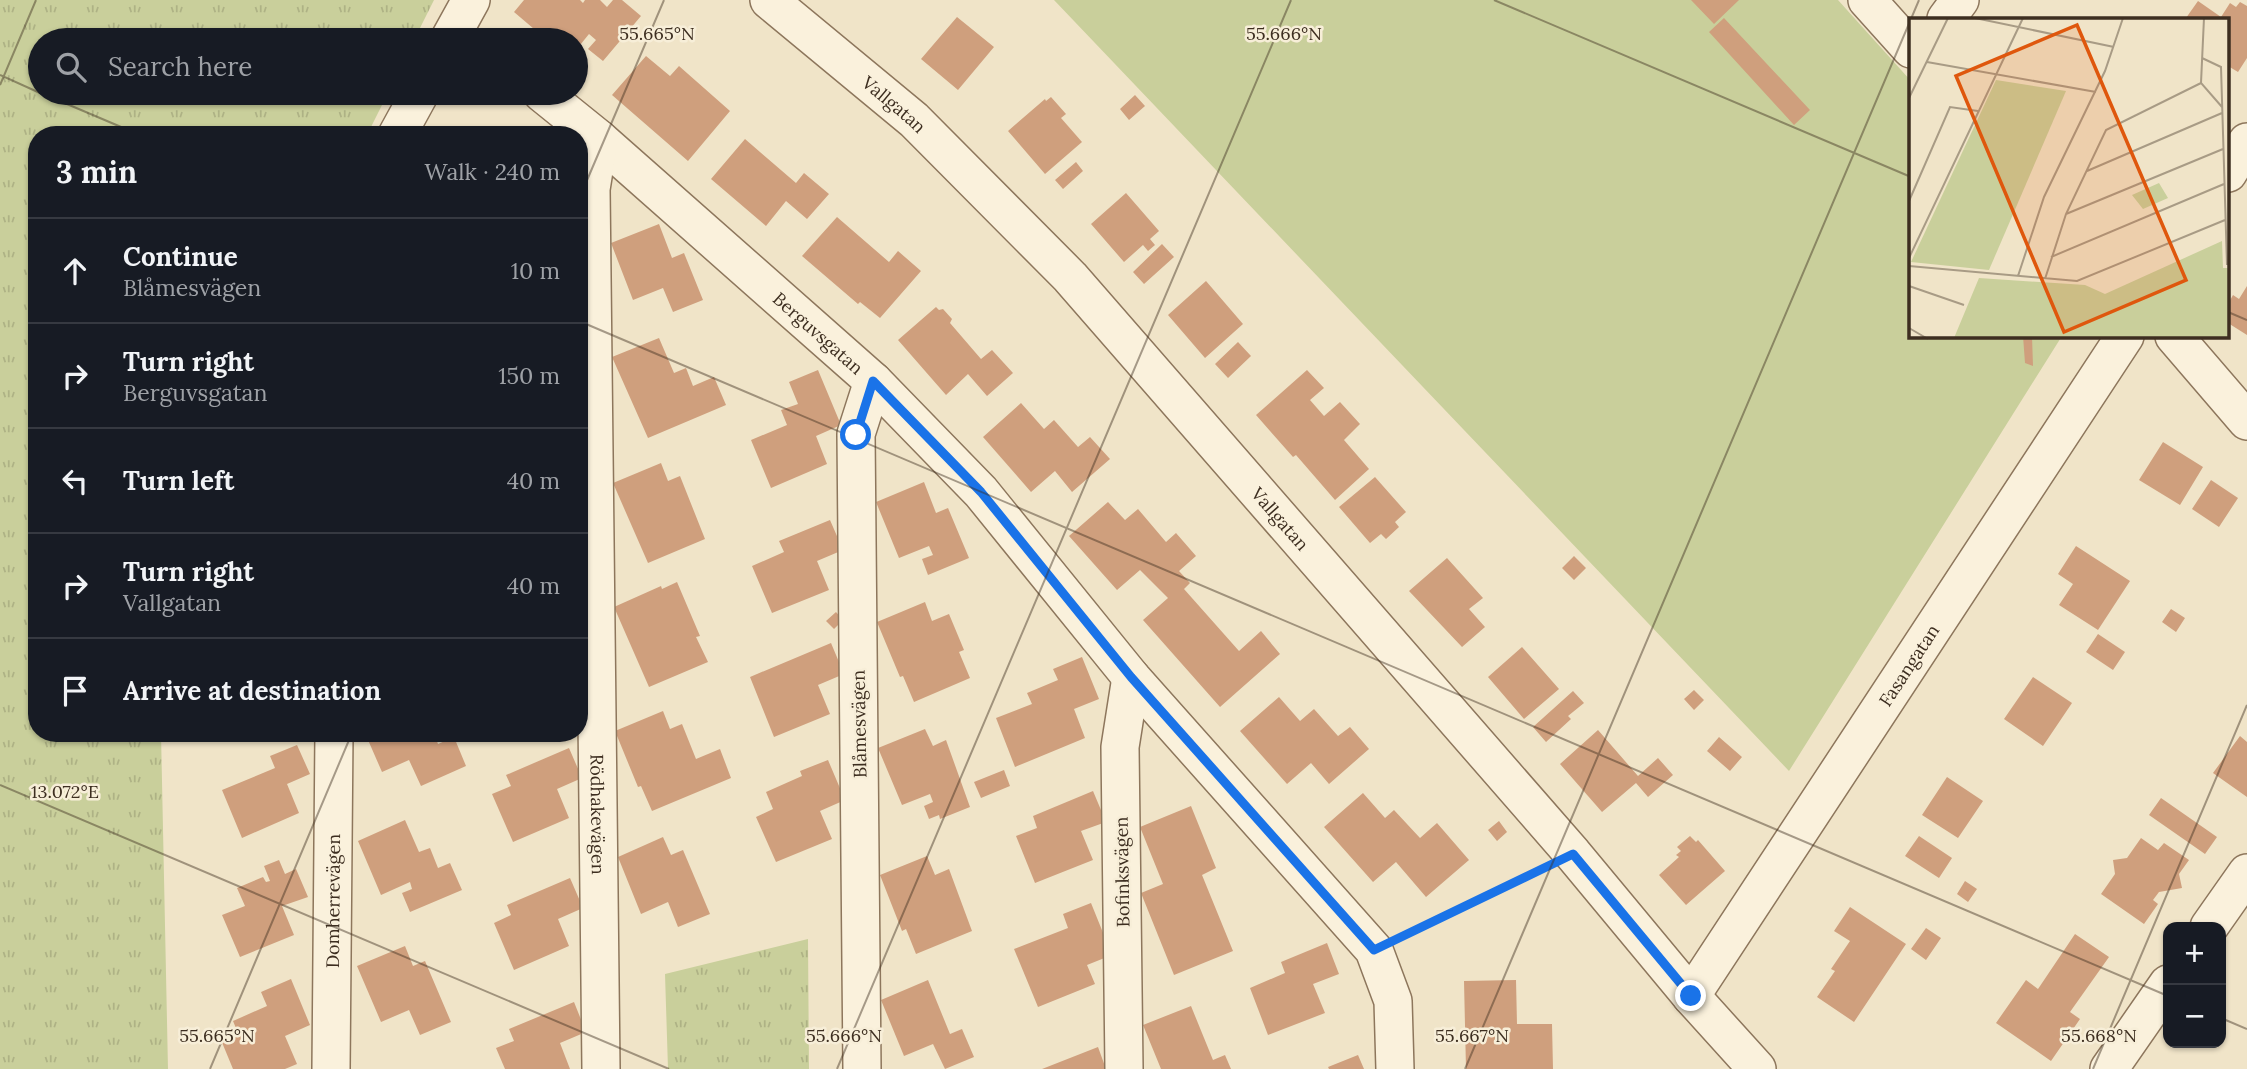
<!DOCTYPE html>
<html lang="en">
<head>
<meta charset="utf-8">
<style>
  :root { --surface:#171b24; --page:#20242c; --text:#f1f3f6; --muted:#9ea1a6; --line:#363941 }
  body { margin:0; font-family:Lora,serif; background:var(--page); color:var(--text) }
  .controls { position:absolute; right:21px; bottom:21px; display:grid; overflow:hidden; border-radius:14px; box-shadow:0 2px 5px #0004 }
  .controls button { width:63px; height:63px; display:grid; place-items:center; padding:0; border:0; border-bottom:2px solid var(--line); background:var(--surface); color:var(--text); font:35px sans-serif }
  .stop { position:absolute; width:21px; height:21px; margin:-16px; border:5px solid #1a73e8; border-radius:50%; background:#fff }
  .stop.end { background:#1a73e8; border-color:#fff; box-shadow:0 2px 7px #0008 }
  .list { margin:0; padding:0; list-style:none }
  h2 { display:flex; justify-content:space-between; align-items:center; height:91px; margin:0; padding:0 28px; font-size:30px }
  h2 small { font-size:23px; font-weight:400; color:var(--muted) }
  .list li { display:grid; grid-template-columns:46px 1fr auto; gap:21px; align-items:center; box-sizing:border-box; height:105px; padding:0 28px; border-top:2px solid var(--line) }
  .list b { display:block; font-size:26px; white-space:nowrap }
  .list p { margin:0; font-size:23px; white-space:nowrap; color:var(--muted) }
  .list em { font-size:23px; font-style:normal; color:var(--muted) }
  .icon { flex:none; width:38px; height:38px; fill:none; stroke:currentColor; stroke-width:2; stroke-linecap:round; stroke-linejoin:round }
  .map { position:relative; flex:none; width:2247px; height:1069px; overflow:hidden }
  .search { position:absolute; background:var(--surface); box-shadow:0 2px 5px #0004; left:28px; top:28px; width:560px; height:77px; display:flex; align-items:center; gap:18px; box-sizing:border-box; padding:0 24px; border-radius:38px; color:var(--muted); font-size:26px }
  .panel { position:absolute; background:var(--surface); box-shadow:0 2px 5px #0004; left:28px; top:126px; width:560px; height:616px; border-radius:28px }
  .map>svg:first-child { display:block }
  .grass { fill:url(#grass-tufts) }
  .garden { fill:#c9cf9b }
  .building { fill:#cf9f7d }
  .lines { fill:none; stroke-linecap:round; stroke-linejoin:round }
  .minor-casing { stroke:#8d765c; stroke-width:40 }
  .path { stroke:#8d765c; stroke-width:4.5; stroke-dasharray:5 3.5; stroke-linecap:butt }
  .minor { stroke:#faf1dc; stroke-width:37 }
  .route { stroke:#1a73e8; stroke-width:9 }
  .ticks { fill:none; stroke:#3d2e20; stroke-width:2; stroke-opacity:0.45 }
  .labels { text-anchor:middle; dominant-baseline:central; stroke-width:5; stroke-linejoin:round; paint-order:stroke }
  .street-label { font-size:18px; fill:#3d2e20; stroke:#f7eed8 }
  .inset-road { fill:none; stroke:#a89b85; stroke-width:2 }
  .view { fill:#df570d; fill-opacity:0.15; stroke:#df570d; stroke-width:3.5 }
  .inset-edge { fill:none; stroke:#3d2e20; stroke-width:3.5 }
  .ticks-label { font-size:18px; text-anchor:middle; fill:#3d2e20; stroke:#f7eed8; stroke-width:5; stroke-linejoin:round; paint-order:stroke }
</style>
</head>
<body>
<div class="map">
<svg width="2247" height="1069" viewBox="0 0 2247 1069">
  <defs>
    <pattern id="grass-tufts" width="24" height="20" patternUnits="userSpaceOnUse" patternTransform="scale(1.75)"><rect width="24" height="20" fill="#c9cf9b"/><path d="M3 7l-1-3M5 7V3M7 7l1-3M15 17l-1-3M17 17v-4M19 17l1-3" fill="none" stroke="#aeb285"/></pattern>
  </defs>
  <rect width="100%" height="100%" fill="#f0e4c8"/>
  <path class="grass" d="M0,0H434L414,40H40V93H388L367,135H37V733H161L168,1069H0Z
    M808,939L809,1069H668L665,974Z"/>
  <path class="garden" d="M1054,0H1838L1911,81V336H2062L1789,771Z"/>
  <path class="building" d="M524,0H580L583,3L585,0H600L607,7L613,0H622L641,16L603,61L588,49L596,40L589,34L576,50V40H547L514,12Z
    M1691,0H1739L1714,24Z
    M2198,1L2221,17L2230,3L2236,7L2240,2L2247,6V58L2238,72L2228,66V19L2186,18Z
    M957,17L994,47L958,90L921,59Z
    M1724,18L1810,110L1794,125L1709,32Z
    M646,56L670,76L679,66L730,111L688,161L612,95Z
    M1135,95L1145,106L1129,120L1120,109Z
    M1051,97L1066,114L1061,118L1082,142L1045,174L1008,131L1045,99L1046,101Z
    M745,139L796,183L804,173L829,194L807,219L786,201L766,226L711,179Z
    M1076,162L1083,171L1063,189L1055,180Z
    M1126,193L1159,231L1150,239L1155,245L1148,251L1143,245L1124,262L1091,224Z
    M837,217L889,262L898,251L921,271L880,318L860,302L858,304L802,256Z
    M659,224L672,258L684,253L703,300L673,312L663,288L633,300L611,243Z
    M1162,244L1174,257L1144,284L1133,272Z
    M1206,281L1243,324L1205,358L1168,315Z
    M2247,286V335L2228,323V304L2233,295L2239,299Z
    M936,307L939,310L943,309L952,319L950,323L981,359L992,350L1013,373L987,396L968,374L946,395L898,340Z
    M2023,336H2032L2033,366L2025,363Z
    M659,338L674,373L686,368L693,386L714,377L726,405L648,438L612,357Z
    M1238,342L1251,356L1228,378L1215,364Z
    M818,370L841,425L816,436L827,464L771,488L751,440L787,425L781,410L798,404L789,382Z
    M1307,370L1324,388L1310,400L1324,416L1340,402L1360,424L1344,440L1369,469L1335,500L1296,455L1293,457L1256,415Z
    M1021,403L1044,429L1054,420L1078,447L1090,437L1110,459L1072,492L1055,471L1031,492L983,437Z
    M2163,442L2203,467L2180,505L2139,480Z
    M661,463L668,481L680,476L705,539L648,563L613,483Z
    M1375,477L1406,512L1395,522L1399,527L1386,539L1381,534L1370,543L1339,507Z
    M2211,480L2238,498L2219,527L2192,509Z
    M924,482L936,513L948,508L969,558L928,575L922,559L933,555L929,546L899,558L876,502Z
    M1108,502L1125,520L1138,509L1166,542L1176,533L1196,556L1179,571L1190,583L1184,589L1239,651L1261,631L1280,654L1220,707L1143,620L1168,598L1140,570L1117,590L1069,536Z
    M830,520L843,550L817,561L829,590L772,613L752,566L784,552L779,541Z
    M2076,546L2130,581L2098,630L2059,605L2073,584L2058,574Z
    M1574,556L1586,568L1574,580L1562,568Z
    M1447,558L1483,598L1469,609L1485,627L1462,647L1409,591Z
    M677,582L700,636L696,637L708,662L649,687L614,607L661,586L662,589Z
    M925,602L932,621L949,614L964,650L959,652L970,678L914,702L903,676L900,677L877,622Z
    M2171,609L2185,618L2176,632L2162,622Z
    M836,612L843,620L834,629L826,621Z
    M2098,634L2125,652L2113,670L2086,652Z
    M831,643L844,674L818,685L830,714L774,737L750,677Z
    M1522,647L1559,689L1524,719L1488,677Z
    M1082,657L1099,699L1074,709L1085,738L1015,767L996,718L1032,704L1027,693L1058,680L1053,669Z
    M2033,677L2072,703L2043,746L2004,719Z
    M1694,690L1704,700L1694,710L1684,699Z
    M1573,691L1584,703L1568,716L1571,719L1546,742L1533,727Z
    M1279,697L1300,721L1314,709L1338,736L1350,727L1369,749L1329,784L1311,763L1287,784L1240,731Z
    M663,711L670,729L682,724L696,759L720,749L731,778L652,811L641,786L638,787L615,731Z
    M925,729L933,746L946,740L970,807L940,819L939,815L929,819L924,806L933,802L930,794L902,805L878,748Z
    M1598,730L1638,776L1658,758L1673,775L1648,797L1636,783L1602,812L1560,764Z
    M365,733H434L438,744L454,737L466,766L421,786L409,760L382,772Z
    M2240,736L2247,742V797L2213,773Z
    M1719,737L1742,757L1730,771L1707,751Z
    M297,745L310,774L287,784L299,813L242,838L222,790L275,768L270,756Z
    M569,748L582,778L557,789L569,818L513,842L492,794L511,786L506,775Z
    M828,760L845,800L820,811L832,839L776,862L756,817L773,809L766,792L802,776L800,771Z
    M1004,770L1010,786L981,798L974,782Z
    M1947,777L1983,801L1958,838L1922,815Z
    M1093,791L1106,822L1081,831L1093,860L1035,883L1016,836L1037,828L1033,816Z
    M1363,793L1385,818L1394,810L1420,838L1437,823L1469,860L1426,897L1396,862L1373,882L1324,827Z
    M2161,798L2217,837L2205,854L2149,815Z
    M1191,806L1216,868L1202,875L1233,951L1174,975L1141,893L1163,884L1140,827Z
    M405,820L419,852L430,848L438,868L450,863L462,890L410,912L402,893L412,889L410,882L381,895L358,841Z
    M1499,821L1507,832L1497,841L1488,830Z
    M1690,836L1696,842L1698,840L1725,871L1686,905L1659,875L1679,857L1676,855L1681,851L1677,847Z
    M1919,836L1952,858L1939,878L1905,856Z
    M663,837L671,855L683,850L710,914L678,927L668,902L641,914L618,857Z
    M2141,838L2158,850L2164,843L2189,860L2179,874L2182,888L2159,892L2153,900L2158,904L2144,924L2101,894L2115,874L2113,860L2127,858Z
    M927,856L935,875L949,869L972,931L916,954L906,929L902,931L880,875Z
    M279,860L285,874L296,869L308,897L282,906L294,935L240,957L222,915L245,906L237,888L263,877L266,882L270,881L264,866Z
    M570,878L583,908L558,919L569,946L514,970L494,923L511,915L507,905Z
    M1965,881L1977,889L1968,902L1957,894Z
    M1091,903L1112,955L1087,965L1095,984L1038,1007L1014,949L1068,928L1063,914Z
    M1850,907L1906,944L1854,1022L1817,997L1835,971L1831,969L1850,941L1834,931Z
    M1926,928L1941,938L1926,960L1911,949Z
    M2075,934L2109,957L2070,1012L2080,1019L2051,1061L1996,1023L2026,980L2038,989Z
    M1327,943L1339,974L1313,984L1325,1013L1268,1035L1250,988L1285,973L1281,962Z
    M405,946L413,966L425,961L451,1022L420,1035L409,1010L381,1022L357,966Z
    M291,979L310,1025L285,1036L297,1064L285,1069H233L221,1040L238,1033L233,1021L267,1006L261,992Z
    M928,980L950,1034L962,1029L974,1057L945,1069L933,1044L904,1056L881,1000Z
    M1516,980L1517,1024H1552L1553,1069H1466L1464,981Z
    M574,1002L586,1032L560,1043L570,1069H505L496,1048L514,1041L509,1029Z
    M1191,1006L1213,1060L1225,1055L1231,1069H1161L1143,1025Z
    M1098,1047L1106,1069H1042Z
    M1358,1055L1364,1069H1329L1328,1067Z"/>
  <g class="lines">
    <g class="minor-casing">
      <g id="minor">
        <path id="s1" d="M769,0L914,120L1070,277L1573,854L1691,996L1757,1069"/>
        <path d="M1867,0L1911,49"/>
        <path d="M1946,19L1960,0"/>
        <path d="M449,40L471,0"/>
        <path id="s2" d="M542,93L599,139L873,381L981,492L1131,677L1374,950L1393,1001L1395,1069"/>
        <path d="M397,135L420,93"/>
        <path id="s3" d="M599,139L591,189L601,1069"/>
        <path d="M2228,173L2247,142"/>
        <path d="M2174,336L2247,421"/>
        <path d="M2209,927L2247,873"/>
        <path id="s4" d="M1691,996L2125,336"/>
        <path id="s5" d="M331,1069L334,733"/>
        <path d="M862,1069L856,434L873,381"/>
        <path d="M1124,1069L1120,747L1131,677"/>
        <path d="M2109,1069L2168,984"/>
      </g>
    </g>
    <path class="path" d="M1404,935L1541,869"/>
    <use href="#minor" class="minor"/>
  </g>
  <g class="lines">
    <path class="route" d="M856,435L873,381L981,492L1131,677L1374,950L1573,854L1691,996"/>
  </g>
  <path class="ticks" d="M1494,0L1911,177M0,75L40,93M0,85L36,0M41,93L140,135M579,199L664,0M2228,312L2247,320M579,321L2168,996M0,785L669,1069M2221,1018L2247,1029M210,1069L352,733M837,1069L1291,0M1465,1069L1919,0M2093,1069L2247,705"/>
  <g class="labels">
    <g class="street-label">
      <text stroke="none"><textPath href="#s1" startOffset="163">Vallgatan</textPath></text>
      <text stroke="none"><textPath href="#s2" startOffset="366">Berguvsgatan</textPath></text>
      <text stroke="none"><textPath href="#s1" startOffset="730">Vallgatan</textPath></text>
      <text stroke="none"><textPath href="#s4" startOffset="396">Fasangatan</textPath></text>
      <text transform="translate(859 724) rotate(-91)">Blåmesvägen</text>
      <text stroke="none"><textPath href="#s3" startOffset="676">Rödhakevägen</textPath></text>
      <text transform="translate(1122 872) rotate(-91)">Bofinksvägen</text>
      <text stroke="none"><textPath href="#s5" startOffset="168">Domherrevägen</textPath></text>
    </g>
  </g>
  <g transform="translate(1909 18)">
    <rect width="320" height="320" fill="#f0e4c8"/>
    <path d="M250,165L259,180L234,191L223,177ZM313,223L314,250H320V320H45L70,260L176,267L196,276Z" fill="#c9cf9b"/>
    <path d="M87,62L157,73L80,252L2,244Z" fill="#c9cf9b"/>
    <path class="inset-road" d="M66,0L205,29M295,0L292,65L313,89M293,40L312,49L318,247M18,44L187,74M0,80L39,0M178,153L313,95M0,183L41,89L69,93M157,196L314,131M142,239L315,166M0,240L114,0M0,248L168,263L316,202M109,258L135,179L196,53L214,0M136,261L157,196L197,112L292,65M0,268L55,287M0,310L19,321"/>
    <path class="view" d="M168,7L277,262L155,314L47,58Z"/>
    <rect width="320" height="320" class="inset-edge"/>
  </g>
  <g class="ticks-label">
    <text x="657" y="40">55.665°N</text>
    <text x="1284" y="40">55.666°N</text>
    <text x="65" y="798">13.072°E</text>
    <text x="217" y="1042">55.665°N</text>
    <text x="844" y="1042">55.666°N</text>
    <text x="1472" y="1042">55.667°N</text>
    <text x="2099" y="1042">55.668°N</text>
  </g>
</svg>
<div class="controls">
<button>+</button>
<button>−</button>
</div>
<div class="stop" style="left:856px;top:435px"></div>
<div class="stop end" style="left:1691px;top:996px"></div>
<div class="search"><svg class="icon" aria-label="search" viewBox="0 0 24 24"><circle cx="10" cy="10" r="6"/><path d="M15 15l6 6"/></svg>Search here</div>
<section class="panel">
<h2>3 min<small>Walk · 240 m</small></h2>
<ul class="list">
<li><svg class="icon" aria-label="ahead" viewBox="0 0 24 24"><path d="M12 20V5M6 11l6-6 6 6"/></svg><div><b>Continue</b><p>Blåmesvägen</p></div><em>10 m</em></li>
<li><svg class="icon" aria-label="right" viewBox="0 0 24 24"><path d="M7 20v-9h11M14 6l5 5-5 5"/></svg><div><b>Turn right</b><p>Berguvsgatan</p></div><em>150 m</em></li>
<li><svg class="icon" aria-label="left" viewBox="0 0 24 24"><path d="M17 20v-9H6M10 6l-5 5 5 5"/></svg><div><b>Turn left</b></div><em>40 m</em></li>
<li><svg class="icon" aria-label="right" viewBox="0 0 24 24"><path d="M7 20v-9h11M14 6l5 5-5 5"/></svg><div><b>Turn right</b><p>Vallgatan</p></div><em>40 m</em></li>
<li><svg class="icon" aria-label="arrive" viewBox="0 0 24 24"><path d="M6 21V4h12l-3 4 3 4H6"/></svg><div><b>Arrive at destination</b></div></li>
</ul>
</section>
</div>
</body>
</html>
